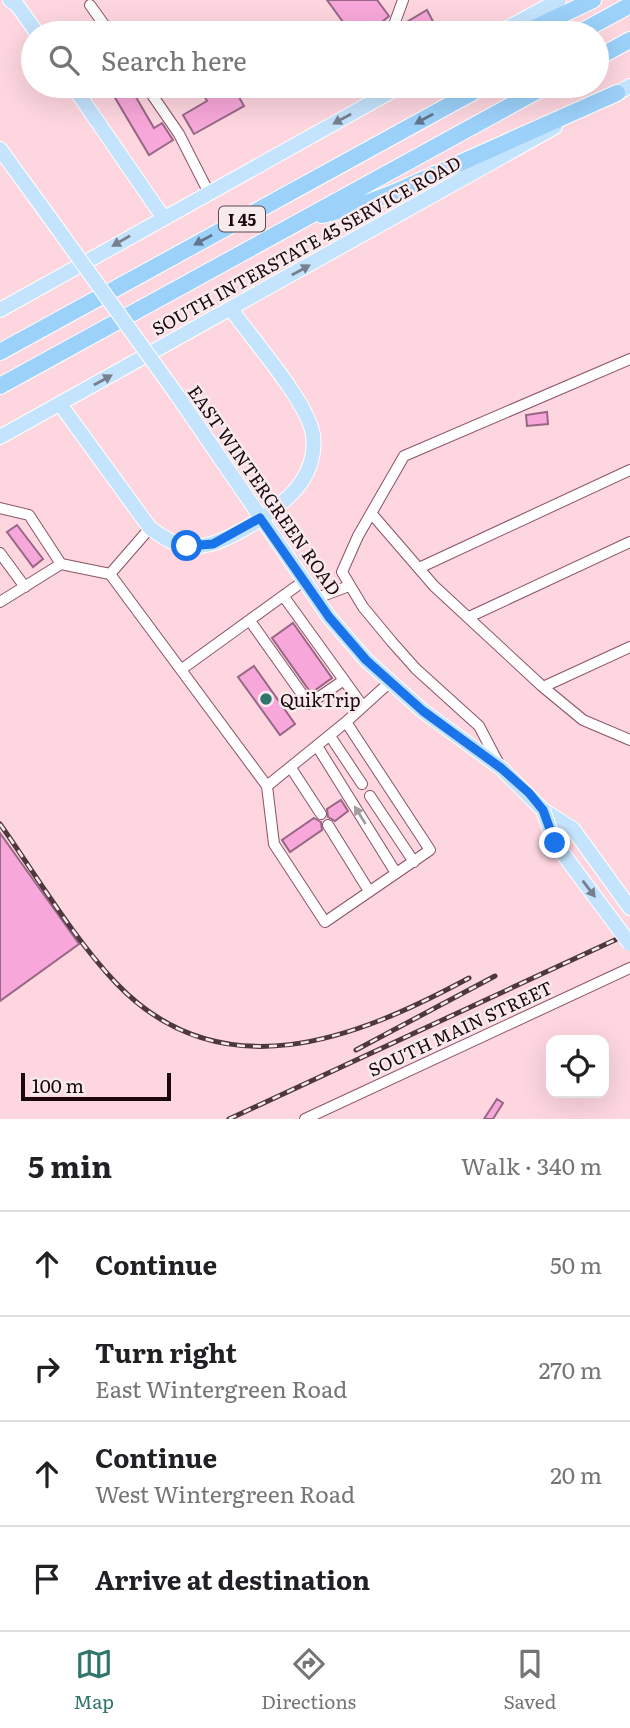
<!DOCTYPE html>
<html lang="en">
<head>
<meta charset="utf-8">
<style>
  :root { --surface:#fff; --page:#f6f6f6; --text:#202124; --muted:#757577; --line:#e0e0e0; --accent:#30756b }
  body { margin:0; font-family:Literata,serif; background:var(--page); color:var(--text) }
  .controls { position:absolute; right:21px; bottom:21px; display:grid; overflow:hidden; border-radius:14px; box-shadow:0 7px 28px #0002 }
  .controls button { width:63px; height:63px; display:grid; place-items:center; padding:0; border:0; border-bottom:2px solid var(--line); background:var(--surface); color:var(--text); font:35px sans-serif }
  .scale { position:absolute; left:21px; bottom:18px; width:150px; box-sizing:border-box; padding-left:7px; border:4px solid #1b070d; border-top:0; font-size:19px; line-height:24px; white-space:nowrap; color:#1b070d; -webkit-text-stroke:5px #f8ebee; paint-order:stroke }
  .stop { position:absolute; width:21px; height:21px; margin:-16px; border:5px solid #1a73e8; border-radius:50%; background:#fff }
  .stop.end { background:#1a73e8; border-color:#fff; box-shadow:0 2px 7px #0008 }
  .list { margin:0; padding:0; list-style:none }
  h2 { display:flex; justify-content:space-between; align-items:center; height:91px; margin:0; padding:0 28px; font-size:30px }
  h2 small { font-size:23px; font-weight:400; color:var(--muted) }
  .list li { display:grid; grid-template-columns:46px 1fr auto; gap:21px; align-items:center; box-sizing:border-box; height:105px; padding:0 28px; border-top:2px solid var(--line) }
  .list b { display:block; font-size:26px; white-space:nowrap }
  .list p { margin:0; font-size:23px; white-space:nowrap; color:var(--muted) }
  .list em { font-size:23px; font-style:normal; color:var(--muted) }
  .icon { flex:none; width:38px; height:38px; fill:none; stroke:currentColor; stroke-width:2; stroke-linecap:round; stroke-linejoin:round }
  .map { position:relative; flex:none; width:630px; height:1119px; overflow:hidden }
  .search { position:absolute; background:var(--surface); box-shadow:0 7px 28px #0002; left:21px; right:21px; top:21px; height:77px; display:flex; align-items:center; gap:18px; box-sizing:border-box; padding:0 24px; border-radius:38px; color:var(--muted); font-size:26px }
  .sheet { height:511px; background:var(--surface) }
  nav { display:flex; justify-content:space-around; align-items:center; box-sizing:border-box; height:98px; border-top:2px solid var(--line); background:var(--surface); font-size:19px; color:var(--muted) }
  nav a { display:grid; justify-items:center; gap:4px }
  nav .on { color:var(--accent) }
  .map>svg:first-child { display:block }
  .building { fill:#f7a7d9; stroke:#976785; stroke-width:2 }
  .lines { fill:none; stroke-linecap:round; stroke-linejoin:round }
  .minor-casing { stroke:#8a5363; stroke-width:12 }
  .major-casing { stroke:#fff; stroke-width:16 }
  .highway-casing { stroke:#fff; stroke-width:18 }
  .minor { stroke:#fff; stroke-width:10 }
  .major { stroke:#c4e3fc; stroke-width:14 }
  .highway { stroke:#9cd1fa; stroke-width:16 }
  .rail-casing { stroke:#4f373e; stroke-width:5 }
  .rail { stroke:#f8ebee; stroke-width:2.5; stroke-dasharray:8; stroke-linecap:butt }
  .major-bridge-casing { stroke:#fff; stroke-width:16; stroke-linecap:butt }
  .major-bridge { stroke:#c4e3fc; stroke-width:14 }
  .oneway { fill:#788090 }
  .oneway2 { fill:#62768f }
  .oneway3 { fill:#a49c9e }
  .route { stroke:#1a73e8; stroke-width:9 }
  .poi-dot { fill:#30756b; stroke:#f8ebee; stroke-width:2.5 }
  .labels { text-anchor:middle; dominant-baseline:central; stroke-width:5; stroke-linejoin:round; paint-order:stroke }
  .shield { fill:#f8ebee; stroke:#5d4b50; stroke-width:2 }
  .shield-label { font-size:16px; font-weight:bold; fill:#1b070d }
  .street-label { font-size:18px; fill:#1b070d; stroke:#f8ebee }
  .poi-label { font-size:18px; fill:#1b070d; stroke:#f8ebee; text-anchor:start }
</style>
</head>
<body>
<div class="map">
<svg width="630" height="1119" viewBox="0 0 630 1119">
  <rect width="100%" height="100%" fill="#fdd6df"/>
  <path class="building" d="M327,0H377L389,16L369,33H351Z
    M427,10L437,29L430,33H411L405,23Z
    M211,86L216,94L233,86L244,106L194,134L183,115L207,101L201,90Z
    M130,87L154,128L162,123L173,140L149,155L114,96Z
    M547,412L548,424L527,426L526,415Z
    M17,525L43,559L33,567L7,532Z
    M293,623L332,678L311,693L272,638Z
    M254,666L295,724L280,735L238,677Z
    M341,800L348,811L335,821L328,817L327,809Z
    M314,818L321,822L322,830L290,852L282,840Z
    M0,833L79,944L0,1001Z
    M497,1099L503,1103L493,1119H484Z"/>
  <g class="lines">
    <g class="minor-casing">
      <path id="minor" d="M90,5L110,33
        M391,33L403,0
        M146,86L179,134L209,193
        M0,508L29,515L61,564
        M371,513L434,586L543,687L583,720L630,740
        M150,528L110,574L267,786L274,844L325,922L430,850L346,722L390,682
        M0,553L25,587
        M419,568L630,470
        M284,597L362,705
        M317,598L349,586
        M0,602L61,564L110,574
        M469,617L630,542
        M250,621L309,704L344,680
        M182,669L305,580
        M543,687L630,647
        M330,736L362,784
        M317,746L396,873
        M500,766L479,726L416,669L392,642L363,607L342,572L358,536L404,456L630,359
        M291,768L321,814
        M267,786L346,722
        M370,796L414,862
        M328,825L369,891
        M305,1119L630,968"/>
    </g>
    <g class="major-casing">
      <path id="major" d="M10,0L17,5L37,33
        M498,33L559,0
        M73,86L163,217
        M610,97L630,86
        M0,149L50,218
        M0,310L401,86
        M177,395L329,617L366,660L423,711L501,768L543,810L573,829L630,908
        M60,404L150,528C165,539 179,548 199,546C228,544 286,506 302,481C311,467 315,451 313,435C308,402 252,339 231,309
        M0,437L555,127"/>
    </g>
    <g class="highway-casing">
      <path id="highway" d="M524,33L593,0
        M579,33L630,5
        M597,58L630,40
        M322,215L356,207L395,192L617,93
        M0,352L484,86
        M0,386L546,86"/>
    </g>
    <use href="#minor" class="minor"/>
    <use href="#major" class="major"/>
    <use href="#highway" class="highway"/>
    <g class="rail-casing">
      <path id="rail" d="M0,824C36,875 74,939 116,983C221,1093 356,1039 469,978
        M356,1050L495,976
        M229,1119L630,933"/>
    </g>
    <use href="#rail" class="rail"/>
    <g class="major-bridge-casing">
      <path id="major-bridge" d="M50,218L177,395
        M543,810L555,843L630,944"/>
    </g>
    <use href="#major-bridge" class="major-bridge"/>
  </g>
  <defs><path id="oneway-solid" d="M-6-.8H1V-3.2L6.5 0L1 3.2V.8H-6Z" transform="scale(1.75)"/></defs>
  <g class="oneway">
    <use href="#oneway-solid" transform="translate(342 119) rotate(151)"/>
    <use href="#oneway-solid" transform="translate(121 241) rotate(150)"/>
    <use href="#oneway-solid" transform="translate(301 270) rotate(-29)"/>
    <use href="#oneway-solid" transform="translate(103 380) rotate(-29)"/>
    <use href="#oneway-solid" transform="translate(589 889) rotate(53)"/>
  </g>
  <g class="oneway2">
    <use href="#oneway-solid" transform="translate(424 119) rotate(151)"/>
    <use href="#oneway-solid" transform="translate(203 240) rotate(151)"/>
  </g>
  <use class="oneway3" href="#oneway-solid" transform="translate(360 815) rotate(-122)"/>
  <g class="lines">
    <path class="route" d="M187,546L213,544L260,518L329,617L366,660L423,711L501,768L529,793L543,810L555,843"/>
  </g>
  <circle class="poi-dot" cx="266" cy="699" r="7"/>
  <g class="labels">
    <rect class="shield" x="219" y="206.5" width="46" height="25" rx="5"/>
    <g class="shield-label">
      <text x="242" y="219">I 45</text>
    </g>
    <g class="street-label">
      <text transform="translate(306 245) rotate(-29)">SOUTH INTERSTATE 45 SERVICE ROAD</text>
      <text transform="translate(265 490) rotate(55)">EAST WINTERGREEN ROAD</text>
      <text transform="translate(460 1028) rotate(-25)">SOUTH MAIN STREET</text>
    </g>
    <g class="poi-label">
      <text x="280" y="699">QuikTrip</text>
    </g>
  </g>
</svg>
<div class="controls">
<button><svg class="icon" aria-label="locate" viewBox="0 0 24 24"><circle cx="12" cy="12" r="6"/><path d="M12 2v4M12 18v4M2 12h4M18 12h4"/></svg></button>
</div>
<div class="scale">100 m</div>
<div class="stop" style="left:187px;top:546px"></div>
<div class="stop end" style="left:555px;top:843px"></div>
<div class="search"><svg class="icon" aria-label="search" viewBox="0 0 24 24"><circle cx="10" cy="10" r="6"/><path d="M15 15l6 6"/></svg>Search here</div>
</div>
<section class="sheet">
<h2>5 min<small>Walk · 340 m</small></h2>
<ul class="list">
<li><svg class="icon" aria-label="ahead" viewBox="0 0 24 24"><path d="M12 20V5M6 11l6-6 6 6"/></svg><div><b>Continue</b></div><em>50 m</em></li>
<li><svg class="icon" aria-label="right" viewBox="0 0 24 24"><path d="M7 20v-9h11M14 6l5 5-5 5"/></svg><div><b>Turn right</b><p>East Wintergreen Road</p></div><em>270 m</em></li>
<li><svg class="icon" aria-label="ahead" viewBox="0 0 24 24"><path d="M12 20V5M6 11l6-6 6 6"/></svg><div><b>Continue</b><p>West Wintergreen Road</p></div><em>20 m</em></li>
<li><svg class="icon" aria-label="arrive" viewBox="0 0 24 24"><path d="M6 21V4h12l-3 4 3 4H6"/></svg><div><b>Arrive at destination</b></div></li>
</ul>
</section>
<nav>
<a class="on"><svg class="icon" aria-label="map" viewBox="0 0 24 24"><path d="M3 6l6-2 6 2 6-2v14l-6 2-6-2-6 2zM9 4v14M15 6v14"/></svg>Map</a>
<a><svg class="icon" aria-label="directions" viewBox="0 0 24 24"><path d="M12 3l9 9-9 9-9-9zM9 14v-3h6M13 9l2 2-2 2"/></svg>Directions</a>
<a><svg class="icon" aria-label="saved" viewBox="0 0 24 24"><path d="M7 4h10v16l-5-4-5 4z"/></svg>Saved</a>
</nav>
</body>
</html>
